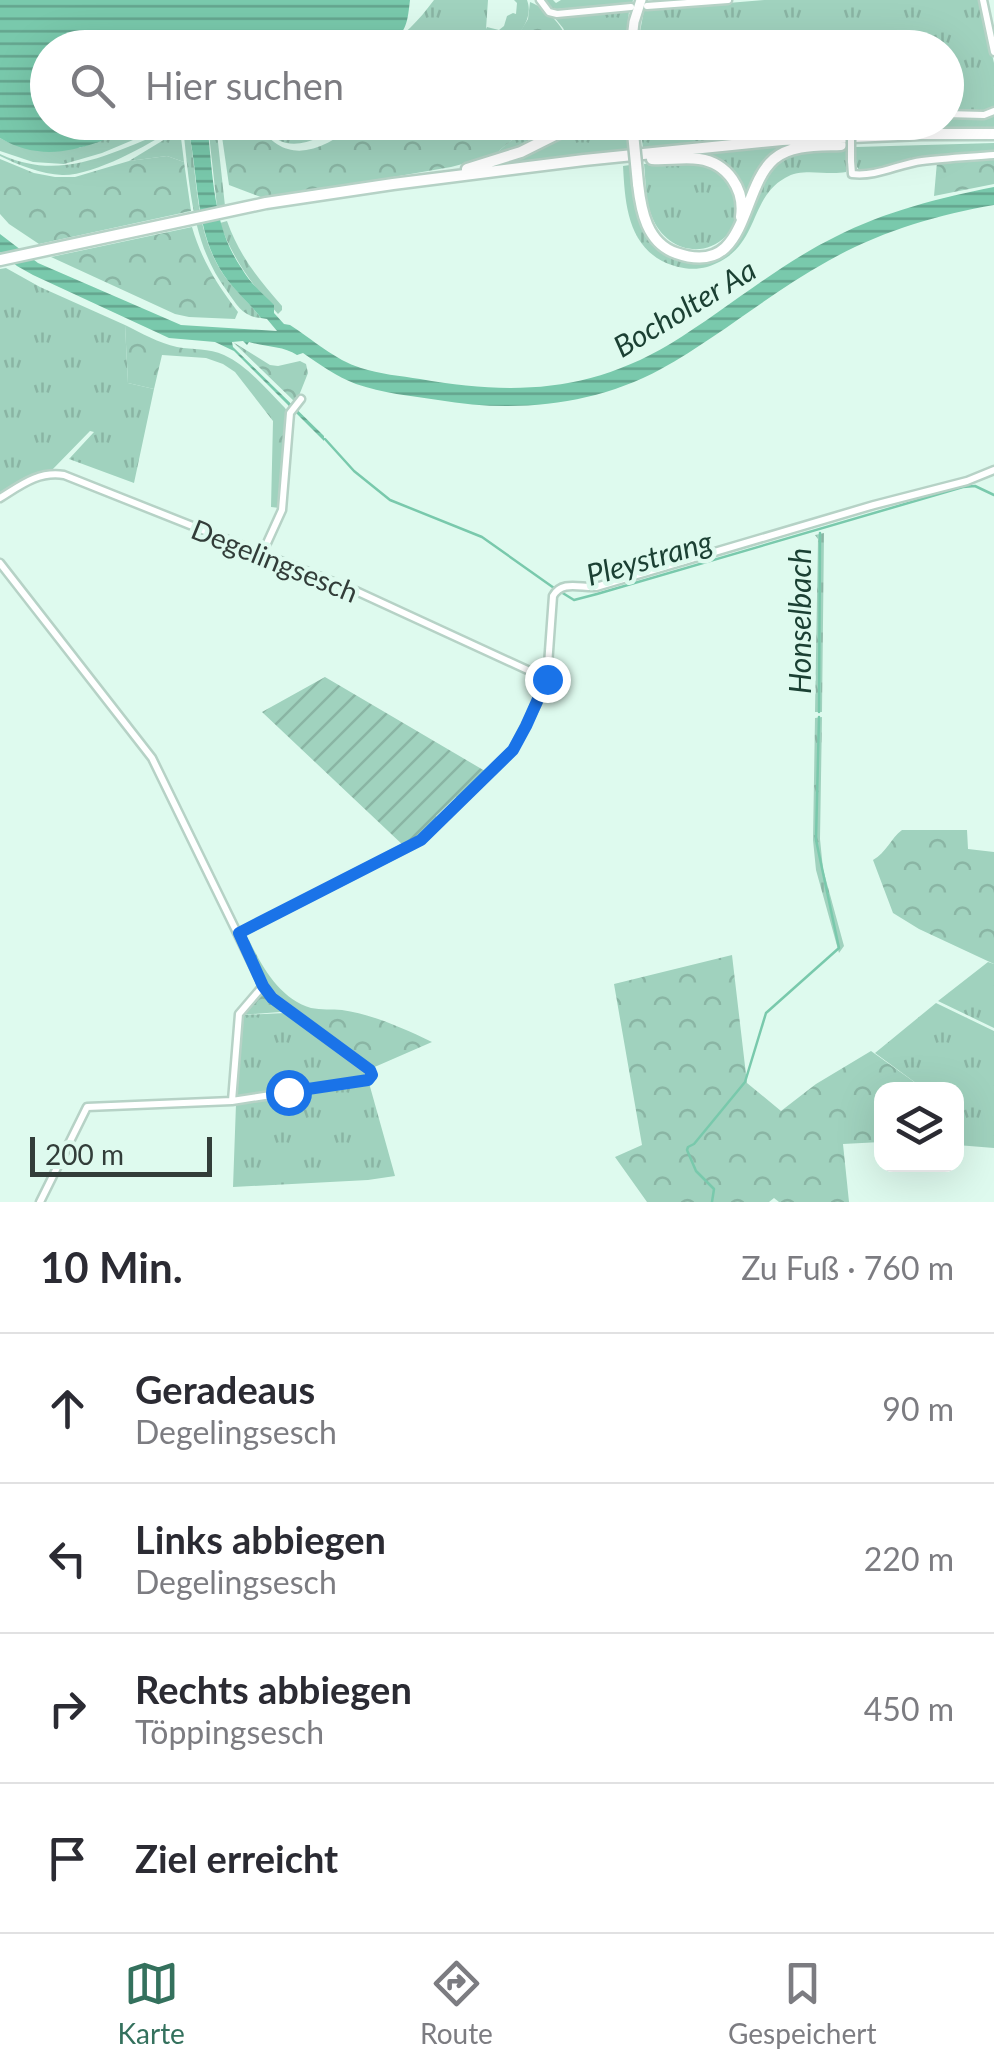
<!DOCTYPE html>
<html lang="de">
<head>
<meta charset="utf-8">
<style>
  :root { --surface:#fff; --page:#f2f2f3; --text:#2b2b33; --muted:#7c7c81; --line:#e1e1e2; --accent:#34715d }
  body { margin:0; font-family:Lato,sans-serif; background:var(--page); color:var(--text) }
  .controls { position:absolute; right:30px; bottom:30px; display:grid; overflow:hidden; border-radius:20px; box-shadow:0 10px 40px #0002 }
  .controls button { width:90px; height:90px; display:grid; place-items:center; padding:0; border:0; border-bottom:2px solid var(--line); background:var(--surface); color:var(--text); font:50px sans-serif }
  .scale { position:absolute; left:30px; bottom:25px; width:182px; box-sizing:border-box; padding-left:10px; border:5px solid #323d39; border-top:0; font-size:28px; line-height:35px; white-space:nowrap; color:#323d39; -webkit-text-stroke:8px #defaee; paint-order:stroke }
  .stop { position:absolute; width:30px; height:30px; margin:-22px; border:8px solid #1a73e8; border-radius:50%; background:#fff }
  .stop.end { background:#1a73e8; border-color:#fff; box-shadow:0 2px 10px #0008 }
  .list { margin:0; padding:0; list-style:none }
  h2 { display:flex; justify-content:space-between; align-items:center; height:130px; margin:0; padding:0 40px; font-size:42px }
  h2 small { font-size:32px; font-weight:400; color:var(--muted) }
  .list li { display:grid; grid-template-columns:65px 1fr auto; gap:30px; align-items:center; box-sizing:border-box; height:150px; padding:0 40px; border-top:2px solid var(--line) }
  .list b { display:block; font-size:38px; white-space:nowrap }
  .list p { margin:0; font-size:32px; white-space:nowrap; color:var(--muted) }
  .list em { font-size:32px; font-style:normal; color:var(--muted) }
  .icon { flex:none; width:55px; height:55px; fill:none; stroke:currentColor; stroke-width:2; stroke-linecap:round; stroke-linejoin:round }
  .map { position:relative; flex:none; width:994px; height:1202px; overflow:hidden }
  .search { position:absolute; background:var(--surface); box-shadow:0 10px 40px #0002; left:30px; right:30px; top:30px; height:110px; display:flex; align-items:center; gap:25px; box-sizing:border-box; padding:0 35px; border-radius:55px; color:var(--muted); font-size:38px }
  .sheet { height:730px; background:var(--surface) }
  nav { display:flex; justify-content:space-around; align-items:center; box-sizing:border-box; height:140px; border-top:2px solid var(--line); background:var(--surface); font-size:28px; color:var(--muted) }
  nav a { display:grid; justify-items:center; gap:5px }
  nav .on { color:var(--accent) }
  .map>svg:first-child { display:block }
  .grass { fill:url(#grass-tufts) }
  .forest { fill:url(#forest-crowns) }
  .garden { fill:url(#garden-furrows) }
  .water { fill:url(#water-rules) }
  .lines { fill:none; stroke-linecap:round; stroke-linejoin:round }
  .stream { stroke:#79c9ac; stroke-width:2.5 }
  .minor-casing { stroke:#b6d2c6; stroke-width:11 }
  .major-casing { stroke:#b6d2c6; stroke-width:14 }
  .highway-casing { stroke:#b6d2c6; stroke-width:15 }
  .minor { stroke:#fff; stroke-width:6 }
  .major { stroke:#fff; stroke-width:9 }
  .highway { stroke:#fff; stroke-width:10 }
  .minor-bridge-casing { stroke:#b6d2c6; stroke-width:11; stroke-linecap:butt }
  .highway-bridge-casing { stroke:#b6d2c6; stroke-width:15; stroke-linecap:butt }
  .minor-bridge { stroke:#fff; stroke-width:6 }
  .highway-bridge { stroke:#fff; stroke-width:10 }
  .route { stroke:#1a73e8; stroke-width:12 }
  .labels { text-anchor:middle; dominant-baseline:central; stroke-width:9; stroke-linejoin:round; paint-order:stroke }
  .street-label { font-size:28px; fill:#323d39; stroke:#defaee }
  .water-label { font-size:30px; font-style:italic; fill:#1b4033; stroke:#defaee }
</style>
</head>
<body>
<div class="map">
<svg width="994" height="1202" viewBox="0 0 994 1202">
  <defs>
    <pattern id="grass-tufts" width="24" height="20" patternUnits="userSpaceOnUse" patternTransform="scale(2.5)"><rect width="24" height="20" fill="#a0d2be"/><path d="M3 7l-1-3M5 7V3M7 7l1-3M15 17l-1-3M17 17v-4M19 17l1-3" fill="none" stroke="#8ab5a4"/></pattern>
    <pattern id="forest-crowns" width="20" height="18" patternUnits="userSpaceOnUse" patternTransform="scale(2.5)"><rect width="20" height="18" fill="#a0d2be"/><path d="M2 6a3 3 0 1 1 6 0M12 15a3 3 0 1 1 6 0" fill="none" stroke="#8ab5a4"/></pattern>
    <pattern id="garden-furrows" width="10" height="10" patternUnits="userSpaceOnUse" patternTransform="scale(2.5)"><rect width="10" height="10" fill="#a0d2be"/><path d="M-1 1l2-2M0 10L10 0M9 11l2-2" fill="none" stroke="#8ab5a4"/></pattern>
    <pattern id="water-rules" width="6" height="5" patternUnits="userSpaceOnUse" patternTransform="scale(2.5)"><rect width="6" height="5" fill="#79c9ac"/><path d="M0 2.5h6" fill="none" stroke="#64a48d"/></pattern>
  </defs>
  <rect width="100%" height="100%" fill="#defaee"/>
  <path class="grass" d="M434,0H488L486,29L487,27L499,30L504,26L507,16L513,13L516,14L517,3L514,0H527C534,18 519,33 510,47L381,48C404,37 419,20 434,0Z
    M544,0H553L556,3L561,0H633L632,4L556,9H552Z
    M764,0H979L994,63V107L978,112L947,111L946,48H637L644,10Z
    M629,11L626,47H572L563,28L554,17Z
    M994,115V130L972,127L856,130V123L946,122L947,117L978,119Z
    M187,122L188,124L152,132L102,153L64,164L33,162L0,151V138L10,143L79,148L145,123Z
    M261,123H344C316,141 284,159 261,123Z
    M532,123H570L524,145L493,156Z
    M588,123H627L629,152L479,169L575,130Z
    M640,123H714L768,134L789,136L643,149Z
    M750,123H848L847,130C814,130 783,128 750,123Z
    M216,124L225,206L217,207L208,125Z
    M188,126C198,175 194,227 221,271C232,288 249,302 261,318C243,317 237,305 227,291C191,243 190,185 183,128Z
    M174,129C147,145 94,176 62,175C42,174 18,165 0,156V154C64,184 114,150 174,129Z
    M180,130L184,162L167,156L129,161Z
    M994,143V150L908,159L871,171L859,170L855,164L856,147Z
    M798,145L781,151L746,207L741,190L698,155Z
    M848,147V162L846,172C826,176 803,167 785,178C747,199 761,250 707,267C692,271 676,268 662,261C627,242 625,201 623,166L630,165L637,204L667,254L688,261H697L724,252C735,230 763,165 783,156C802,148 828,148 848,147Z
    M682,161C692,163 703,163 712,166C723,170 734,184 736,194C737,201 740,211 738,217C737,224 731,232 726,236C701,261 664,248 652,217C645,201 646,181 644,164Z
    M227,221C239,255 258,279 282,306V310L278,314C253,286 232,258 220,223Z
    M6,268L40,287L125,325L128,383L154,389L134,483L69,459L94,432L90,431L51,471L37,472L0,495V269Z
    M824,533L822,712H815L818,539L815,535Z
    M822,717L820,839L823,869L844,946L839,953L816,870L813,840L815,718Z
    M988,962L994,964V1028L938,1001Z
    M936,1003L994,1031V1148L957,1145L956,1090L924,1089L875,1053Z
    M285,1013L366,1070L365,1076L234,1099L241,1015Z
    M369,1083L395,1176L368,1180L233,1187L236,1104Z"/>
  <path class="forest" d="M530,2C552,11 562,27 572,47L510,48L528,19Z
    M220,123H258C284,167 323,152 356,123H532L493,156L451,167L266,199L229,185Z
    M167,156L184,162L191,211L39,244L9,224L0,214V159L34,173L55,177H75L129,161Z
    M994,159V184L934,196L937,162Z
    M192,227C201,259 218,286 238,312L235,319L189,317L175,314L51,257Z
    M125,325C141,333 159,343 177,347C193,350 209,348 224,355C248,366 267,390 285,408L288,413L280,508L271,507L273,421L235,372L223,364L206,358L162,355L154,389L128,383Z
    M233,342L270,365L278,366L300,361L306,364L308,373L296,403Z
    M902,830H967L968,849L994,852V964L919,929L893,913L873,860C886,853 891,838 902,830Z
    M249,940C262,967 280,999 311,1008C321,1010 332,1009 342,1010C374,1015 403,1028 432,1042L370,1069L293,1011L241,1015L265,985L245,942Z
    M732,955L747,1083L781,1111L816,1084L871,1051L924,1089L882,1090L881,1142L843,1144L849,1202H779L774,1198L769,1202H647L615,1157L642,1145L614,984Z"/>
  <path class="garden" d="M325,677L485,771L460,799L456,797L436,816L438,819L405,847L262,712Z"/>
  <path class="water" d="M0,0H410C407,27 406,35 381,47L48,48V122L145,123C96,143 51,168 0,138Z
    M187,123H207C213,172 212,226 242,269C250,283 263,294 274,305V313L284,324L290,325C312,339 335,360 361,368C379,374 401,376 420,379C511,395 588,393 670,344C726,310 776,266 835,237C886,211 939,198 994,187V205C936,215 879,232 828,261C770,293 719,337 661,369C593,406 513,413 438,400C411,396 382,393 356,384C337,377 319,364 303,353L297,355C283,346 266,347 249,342L247,345L243,341L232,342L233,347L324,436V441L234,351L215,342L169,338L33,275L17,266L0,252V234L38,263L181,325L277,331L267,319L261,318C249,302 231,288 220,269C194,225 199,172 187,123Z
    M272,123H327C306,133 290,141 272,123Z"/>
  <g class="lines">
    <path class="stream" d="M325,439L354,471L390,500L482,537L554,588
      M561,592L574,600L597,594L963,487L975,486L994,495
      M819,712L820,533
      M712,1202L714,1189L696,1171L687,1150L688,1147L694,1144L745,1082L766,1013L839,948L816,840L819,717"/>
    <g class="minor-casing">
      <path id="minor" d="M540,0L549,12L557,14L631,7
        M983,0L994,52
        M647,6L728,0
        M946,114L984,115L994,111
        M851,161L852,174C877,177 898,164 922,161C946,158 970,157 994,155
        M0,498C21,485 38,471 64,475L356,591L547,679
        M262,554L282,510L290,413L301,399
        M0,563L152,758L263,986L273,998L370,1071L372,1075L368,1080L232,1101L87,1107L40,1202
        M239,933L421,840L513,750L539,699L547,679L553,596C562,580 580,588 596,587L874,505L967,481L994,470
        M232,1101L239,1014L263,986"/>
    </g>
    <g class="major-casing">
      <path id="major" d="M631,48L634,22L641,0"/>
    </g>
    <g class="highway-casing">
      <path id="highway" d="M635,122L636,133
        M728,122L767,130L803,134
        M652,159C667,160 684,157 699,159C728,163 745,190 741,217
        M467,169L521,152L581,122
        M638,184C641,211 647,243 676,253C749,279 739,189 774,159C791,144 820,146 841,145
        M0,260L266,203L393,184L584,160L782,140L921,134H994"/>
    </g>
    <use href="#minor" class="minor"/>
    <use href="#major" class="major"/>
    <use href="#highway" class="highway"/>
    <g class="minor-bridge-casing">
      <path id="minor-bridge" d="M851,161V122"/>
    </g>
    <g class="highway-bridge-casing">
      <path id="highway-bridge" d="M633,133L638,184"/>
    </g>
    <use href="#minor-bridge" class="minor-bridge"/>
    <use href="#highway-bridge" class="highway-bridge"/>
  </g>
  <g class="lines">
    <path class="route" d="M288,1092L368,1080L372,1075L370,1070L272,998L263,986L239,933L421,840L513,750L526,726L547,679"/>
  </g>
  <g class="labels">
    <g class="street-label">
      <text transform="translate(275 560) rotate(22)">Degelingsesch</text>
    </g>
    <g class="water-label">
      <text transform="translate(684 307) rotate(-31)">Bocholter Aa</text>
      <text transform="translate(649 557) rotate(-16)">Pleystrang</text>
      <text transform="translate(799 621) rotate(-90)">Honselbach</text>
    </g>
  </g>
</svg>
<div class="controls">
<button><svg class="icon" aria-label="layers" viewBox="0 0 24 24"><path d="M12 4l9 5-9 5-9-5zM3 14l9 5 9-5"/></svg></button>
</div>
<div class="scale">200 m</div>
<div class="stop" style="left:288px;top:1092px"></div>
<div class="stop end" style="left:547px;top:679px"></div>
<div class="search"><svg class="icon" aria-label="search" viewBox="0 0 24 24"><circle cx="10" cy="10" r="6"/><path d="M15 15l6 6"/></svg>Hier suchen</div>
</div>
<section class="sheet">
<h2>10 Min.<small>Zu Fuß · 760 m</small></h2>
<ul class="list">
<li><svg class="icon" aria-label="ahead" viewBox="0 0 24 24"><path d="M12 20V5M6 11l6-6 6 6"/></svg><div><b>Geradeaus</b><p>Degelingsesch</p></div><em>90 m</em></li>
<li><svg class="icon" aria-label="left" viewBox="0 0 24 24"><path d="M17 20v-9H6M10 6l-5 5 5 5"/></svg><div><b>Links abbiegen</b><p>Degelingsesch</p></div><em>220 m</em></li>
<li><svg class="icon" aria-label="right" viewBox="0 0 24 24"><path d="M7 20v-9h11M14 6l5 5-5 5"/></svg><div><b>Rechts abbiegen</b><p>Töppingsesch</p></div><em>450 m</em></li>
<li><svg class="icon" aria-label="arrive" viewBox="0 0 24 24"><path d="M6 21V4h12l-3 4 3 4H6"/></svg><div><b>Ziel erreicht</b></div></li>
</ul>
</section>
<nav>
<a class="on"><svg class="icon" aria-label="map" viewBox="0 0 24 24"><path d="M3 6l6-2 6 2 6-2v14l-6 2-6-2-6 2zM9 4v14M15 6v14"/></svg>Karte</a>
<a><svg class="icon" aria-label="directions" viewBox="0 0 24 24"><path d="M12 3l9 9-9 9-9-9zM9 14v-3h6M13 9l2 2-2 2"/></svg>Route</a>
<a><svg class="icon" aria-label="saved" viewBox="0 0 24 24"><path d="M7 4h10v16l-5-4-5 4z"/></svg>Gespeichert</a>
</nav>
</body>
</html>
